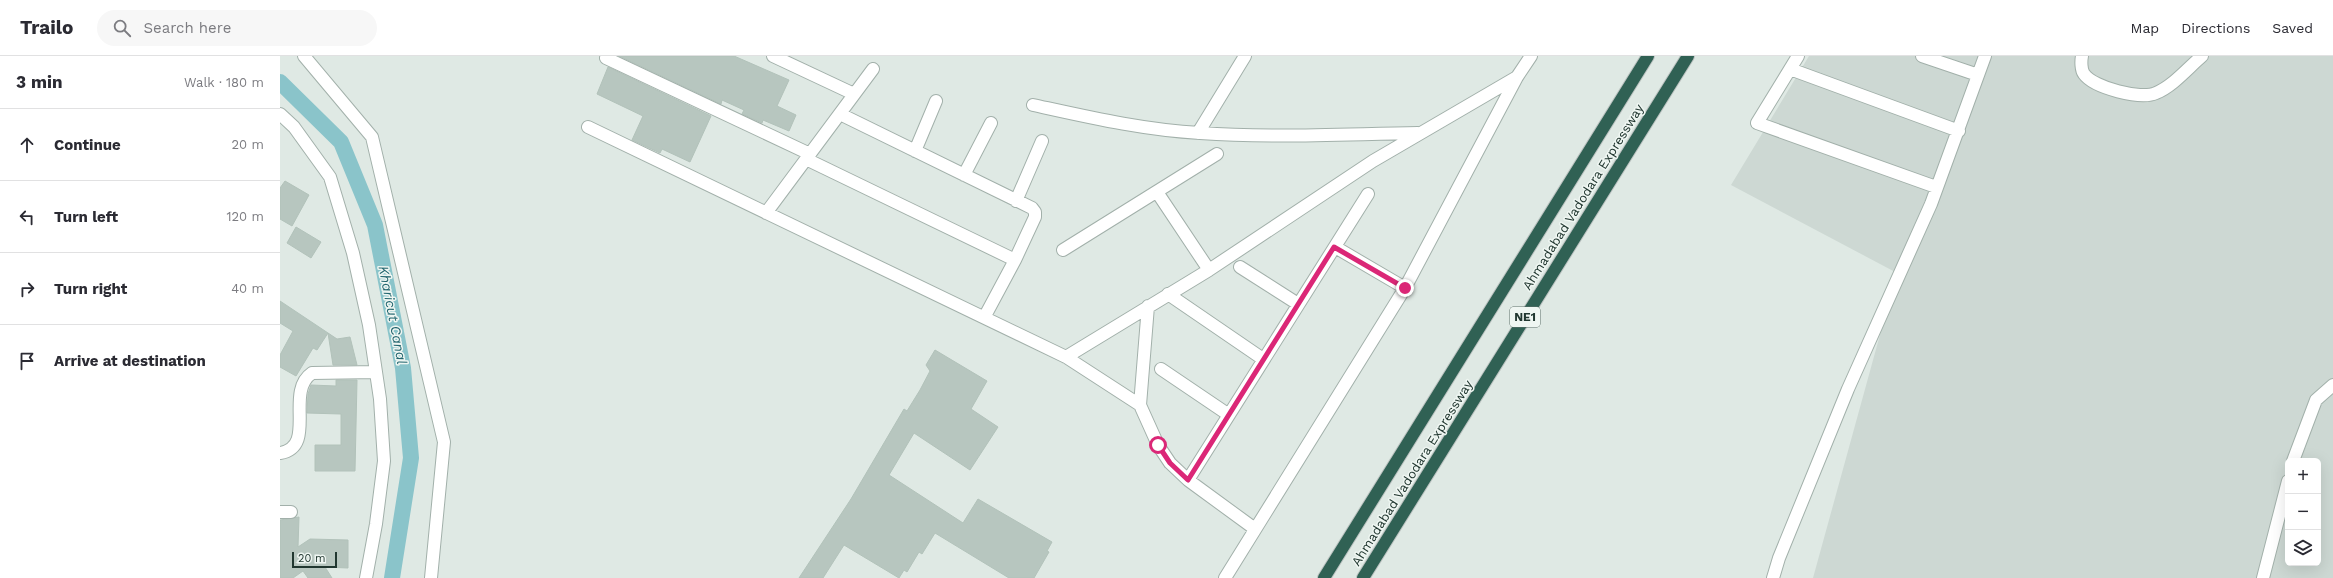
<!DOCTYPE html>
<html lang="en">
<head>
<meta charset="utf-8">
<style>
  :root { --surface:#fff; --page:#f7f7f7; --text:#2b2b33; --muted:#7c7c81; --line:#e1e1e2 }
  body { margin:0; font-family:"Work Sans",sans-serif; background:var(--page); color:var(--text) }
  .controls { position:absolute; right:12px; bottom:12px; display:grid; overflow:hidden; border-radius:6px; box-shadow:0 4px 16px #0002 }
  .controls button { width:36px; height:36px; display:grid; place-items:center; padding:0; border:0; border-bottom:1px solid var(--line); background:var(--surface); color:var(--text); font:20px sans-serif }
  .scale { position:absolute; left:12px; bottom:10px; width:45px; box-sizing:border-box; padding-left:4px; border:2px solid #213730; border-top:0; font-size:11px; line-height:14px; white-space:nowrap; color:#213730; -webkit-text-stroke:3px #eff6f2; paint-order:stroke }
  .stop { position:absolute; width:12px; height:12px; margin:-9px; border:3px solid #db2777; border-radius:50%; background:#fff }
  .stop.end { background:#db2777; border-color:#fff; box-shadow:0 1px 4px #0008 }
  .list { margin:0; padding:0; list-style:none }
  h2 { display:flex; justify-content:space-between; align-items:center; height:52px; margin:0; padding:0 16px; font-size:17px }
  h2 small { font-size:13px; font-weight:400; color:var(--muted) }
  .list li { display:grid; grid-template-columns:26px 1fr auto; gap:12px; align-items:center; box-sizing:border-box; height:72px; padding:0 16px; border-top:1px solid var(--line) }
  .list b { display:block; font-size:15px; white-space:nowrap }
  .list em { font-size:13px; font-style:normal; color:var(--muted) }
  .icon { flex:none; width:22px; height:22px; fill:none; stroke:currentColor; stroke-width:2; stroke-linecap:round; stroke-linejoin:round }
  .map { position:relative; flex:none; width:2053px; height:522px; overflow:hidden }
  header { display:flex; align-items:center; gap:24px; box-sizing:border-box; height:56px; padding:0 20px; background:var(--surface); border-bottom:1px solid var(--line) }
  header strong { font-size:19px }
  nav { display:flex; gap:22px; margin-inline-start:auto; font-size:14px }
  .search { width:280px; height:36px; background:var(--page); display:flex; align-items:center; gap:10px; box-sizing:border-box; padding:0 14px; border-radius:22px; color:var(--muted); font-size:15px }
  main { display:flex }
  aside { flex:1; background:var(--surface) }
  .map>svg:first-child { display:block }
  .built { fill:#cdd8d3; fill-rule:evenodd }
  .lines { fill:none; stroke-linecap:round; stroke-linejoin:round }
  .canal { stroke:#8ac4ca; stroke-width:16 }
  .building { fill:#b7c6bf; stroke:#b2c2ba }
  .minor-casing { stroke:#a2b0aa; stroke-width:14 }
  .highway-casing { stroke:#bcc3c1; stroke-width:14 }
  .minor { stroke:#fff; stroke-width:12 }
  .highway { stroke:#306154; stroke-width:12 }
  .route { stroke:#db2777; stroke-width:5 }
  .labels { text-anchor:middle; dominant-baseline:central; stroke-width:3; stroke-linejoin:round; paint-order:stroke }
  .shield { fill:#eff6f2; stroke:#5f706a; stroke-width:1 }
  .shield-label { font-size:12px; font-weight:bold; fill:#213730 }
  .street-label { font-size:13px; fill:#213730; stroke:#eff6f2 }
  .water-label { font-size:14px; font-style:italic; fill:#21656e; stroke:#eff6f2 }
</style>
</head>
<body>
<header>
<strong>Trailo</strong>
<div class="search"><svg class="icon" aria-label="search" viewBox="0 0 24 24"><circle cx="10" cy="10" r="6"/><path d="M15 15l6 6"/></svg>Search here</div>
<nav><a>Map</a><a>Directions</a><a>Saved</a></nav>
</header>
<main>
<aside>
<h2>3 min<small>Walk · 180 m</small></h2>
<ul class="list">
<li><svg class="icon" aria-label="ahead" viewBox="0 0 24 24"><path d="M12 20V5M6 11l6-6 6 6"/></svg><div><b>Continue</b></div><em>20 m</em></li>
<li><svg class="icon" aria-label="left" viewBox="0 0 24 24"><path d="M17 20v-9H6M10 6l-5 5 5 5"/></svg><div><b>Turn left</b></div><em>120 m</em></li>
<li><svg class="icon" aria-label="right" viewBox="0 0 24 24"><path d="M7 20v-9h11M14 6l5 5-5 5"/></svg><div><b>Turn right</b></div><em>40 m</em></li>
<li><svg class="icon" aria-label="arrive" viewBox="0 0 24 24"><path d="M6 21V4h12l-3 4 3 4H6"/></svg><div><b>Arrive at destination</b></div></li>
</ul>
</aside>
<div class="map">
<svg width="2053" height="522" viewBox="0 0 2053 522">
  <rect width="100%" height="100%" fill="#dfe9e4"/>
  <path class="built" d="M1529,0H2053V522H1533L1617,217L1451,129ZM2008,405H2038V507H2008Z"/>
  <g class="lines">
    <path class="canal" d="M0,26L61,86L95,169L123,312L131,402L112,522"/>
  </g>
  <path class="building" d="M339,0H454L509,24L497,50L516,59L509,75L483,64L482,67L462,58L464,54L442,44L441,48Z
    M328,11L431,60L410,106L382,93L380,97L352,84L363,60L317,38Z
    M5,125L29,139L12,170L0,163V132Z
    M16,171L41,186L31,202L7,187Z
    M0,245L48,277L37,294L33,292L16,320L0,311V299L13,275L0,267Z
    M48,277L57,283L70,281L77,309H53Z
    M655,294L707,325L691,353L718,371L690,414L634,377L609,419L683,467L698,443L772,486L767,495L769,496L754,522H729L655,477L642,498L639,496L627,516L624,514L619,522L564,489L543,522H519L571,443L624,353L627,355L640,334L650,315L646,309Z
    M56,324H77L75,415H35V389H61V358L27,357L28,338L31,329L56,330Z
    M19,461L18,491L30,483L68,484V512L45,511L52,522H28L23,515L13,522H0V464Z"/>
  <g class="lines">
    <g class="minor-casing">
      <path id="minor" d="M24,0L92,81L164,386L151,522
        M493,0L574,38
        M1518,0L1477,67L1656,131
        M1642,0L1698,19
        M1802,0C1801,5 1801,14 1804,18C1814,32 1861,44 1876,37C1893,30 1908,12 1922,0
        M326,2L530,98
        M1510,13L1679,75
        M753,49C808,61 863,74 920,77C992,82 1065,78 1138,77
        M0,58L14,71L50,121L73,197L89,269L100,343L104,405L96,468L86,522
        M560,58L752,152L755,156V161L735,204
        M308,71L786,301L860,349L878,389L890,407L908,424L975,473
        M918,77L965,0
        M635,95L656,45
        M526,103L735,204L705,260
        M684,119L711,67
        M877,136L929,214
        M736,145L762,85
        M486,157L593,13
        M1055,191L1125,232
        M783,194L937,98
        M960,211L1018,248
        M888,238L983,303
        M786,301L929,214L1093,105L1237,21
        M881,313L949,359
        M860,349L868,250
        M0,397C38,391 4,336 32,317L96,316
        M2013,405L2036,344L2053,329
        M908,424L1088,138
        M0,456H11
        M945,522L1125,232L1237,21L1251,0
        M1493,522L1499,502L1568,333L1651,148L1705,0
        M1983,522L2008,425"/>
    </g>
    <g class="highway-casing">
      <path id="highway" d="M1044,522L1368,0
        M1083,522L1408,0"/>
    </g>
    <use href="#minor" class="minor"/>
    <use href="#highway" class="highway"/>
  </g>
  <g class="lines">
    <path class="route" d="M878,389L890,407L908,424L1054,191L1125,232"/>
  </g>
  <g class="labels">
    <rect class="shield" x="1230" y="251" width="30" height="20" rx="3"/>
    <g class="shield-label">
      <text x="1245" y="261">NE1</text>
    </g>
    <g class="street-label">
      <text transform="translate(1303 141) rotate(-58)">Ahmadabad Vadodara Expressway</text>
      <text transform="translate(1132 417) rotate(-58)">Ahmadabad Vadodara Expressway</text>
    </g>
    <g class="water-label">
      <text transform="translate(113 259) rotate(79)">Kharicut Canal</text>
    </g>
  </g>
</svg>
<div class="controls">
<button>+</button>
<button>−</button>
<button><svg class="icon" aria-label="layers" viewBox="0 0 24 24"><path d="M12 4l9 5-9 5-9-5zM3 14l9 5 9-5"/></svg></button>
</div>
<div class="scale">20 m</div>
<div class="stop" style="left:878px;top:389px"></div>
<div class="stop end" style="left:1125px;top:232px"></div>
</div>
</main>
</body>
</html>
